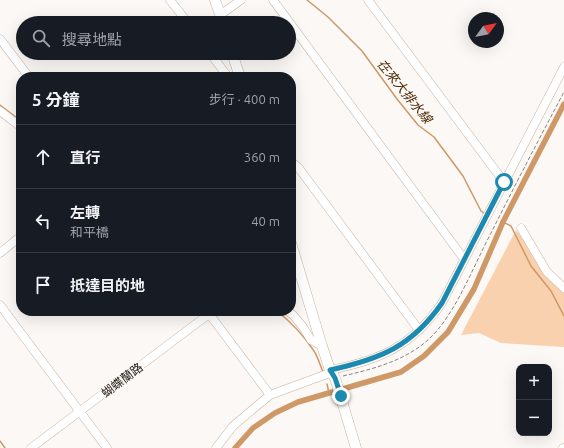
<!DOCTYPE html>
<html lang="zh-TW">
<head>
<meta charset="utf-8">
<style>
  :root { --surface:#171b24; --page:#20242c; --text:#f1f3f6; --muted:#9ea1a6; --line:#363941 }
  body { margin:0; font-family:Ubuntu,"Noto Sans TC",sans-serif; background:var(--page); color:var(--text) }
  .controls { position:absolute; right:12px; bottom:12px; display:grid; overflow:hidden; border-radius:8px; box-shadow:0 4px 16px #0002 }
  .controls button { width:36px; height:36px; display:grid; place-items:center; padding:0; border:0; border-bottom:1px solid var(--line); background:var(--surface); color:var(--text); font:20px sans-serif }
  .compass { position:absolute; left:468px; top:12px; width:36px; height:36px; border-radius:50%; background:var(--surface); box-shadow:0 4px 16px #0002; rotate:57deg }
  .stop { position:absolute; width:12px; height:12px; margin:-9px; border:3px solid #1c89b0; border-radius:50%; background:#fff }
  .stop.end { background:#1c89b0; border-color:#fff; box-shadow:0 1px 4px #0008 }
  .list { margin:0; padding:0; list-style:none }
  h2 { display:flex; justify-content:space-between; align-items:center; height:52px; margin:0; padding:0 16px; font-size:17px }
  h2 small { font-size:13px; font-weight:400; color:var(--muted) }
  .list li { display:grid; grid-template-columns:26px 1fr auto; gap:12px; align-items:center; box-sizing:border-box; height:64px; padding:0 16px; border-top:1px solid var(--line) }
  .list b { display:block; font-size:15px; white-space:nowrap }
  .list p { margin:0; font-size:13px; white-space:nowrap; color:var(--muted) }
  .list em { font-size:13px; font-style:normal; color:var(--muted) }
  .icon { flex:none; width:22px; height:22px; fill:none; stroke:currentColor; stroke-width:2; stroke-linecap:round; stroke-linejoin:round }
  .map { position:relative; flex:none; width:564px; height:448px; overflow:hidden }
  .search { position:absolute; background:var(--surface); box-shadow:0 4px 16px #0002; left:16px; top:16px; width:280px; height:44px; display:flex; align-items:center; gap:10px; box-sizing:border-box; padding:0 14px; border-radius:22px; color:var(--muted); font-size:15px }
  .panel { position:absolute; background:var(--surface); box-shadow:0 4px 16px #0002; left:16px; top:72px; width:280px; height:244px; border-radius:16px }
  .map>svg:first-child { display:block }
  .green { fill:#f9d1ae }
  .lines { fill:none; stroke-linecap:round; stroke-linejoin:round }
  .stream { stroke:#ce9867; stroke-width:1.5 }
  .canal { stroke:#ce9867; stroke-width:5.5 }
  .minor-casing { stroke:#c7b3a2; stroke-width:9 }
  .major-casing { stroke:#c7b3a2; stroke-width:11 }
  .path { stroke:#8b8580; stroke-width:1; stroke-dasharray:4 2; stroke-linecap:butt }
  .minor { stroke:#fff; stroke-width:8 }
  .major { stroke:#fff; stroke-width:10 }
  .route { stroke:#1c89b0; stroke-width:5 }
  .labels { text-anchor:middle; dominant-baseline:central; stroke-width:4; stroke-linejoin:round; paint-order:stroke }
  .street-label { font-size:12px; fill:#1f1811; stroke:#fcf8f5 }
  .water-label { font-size:13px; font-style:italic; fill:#4b2800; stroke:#fcf8f5 }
</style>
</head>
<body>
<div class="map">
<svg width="564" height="448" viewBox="0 0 564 448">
  <rect width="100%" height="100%" fill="#fcf8f5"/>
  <path class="green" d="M516,230L548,271L564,287V347L501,343L479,333L461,335Z"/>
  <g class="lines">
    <path class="stream" d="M307,0L328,17L362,51L397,99L418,125L434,137L463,176L481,211L486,215
      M0,105L21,121
      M501,221L511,226L531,266L551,291L564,316
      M277,311C291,322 304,336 314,351C318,357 320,365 323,372
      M327,384L329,393
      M0,441L5,448"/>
    <path class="canal" d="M235,448L253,428L275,413L298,402L401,372L424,356L448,332L474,289L503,222L564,104"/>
    <g class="minor-casing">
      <path id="minor" d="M170,0L188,23
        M273,0L464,259
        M368,0L504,182
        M220,15L241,0
        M0,39L29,77
        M210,53L228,77
        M0,111L21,127
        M291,164L293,163L298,167L419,330
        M521,228L547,272L564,288
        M0,253L21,236
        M0,305L107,448
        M207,311L270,395
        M287,311L293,315L303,327L311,340L322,346
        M31,448L213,311
        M216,448L233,426L270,395L327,374L330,370C381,360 412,346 442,303L564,67
        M563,448H564"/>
    </g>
    <g class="major-casing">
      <path id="major" d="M215,0L223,23
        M232,53L240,77
        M291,243L322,346L330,370L335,378L356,448"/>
    </g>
    <path class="path" d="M343,376C373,369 405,361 429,339C455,315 473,267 490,235C514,187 539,139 564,92"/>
    <use href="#minor" class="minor"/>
    <use href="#major" class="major"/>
  </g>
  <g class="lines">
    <path class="route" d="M341,396L335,378L330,370C381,359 412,346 442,303L504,182"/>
  </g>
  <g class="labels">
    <g class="street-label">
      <text transform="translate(122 380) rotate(-37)">蝴蝶蘭路</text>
    </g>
    <g class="water-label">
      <text transform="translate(405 91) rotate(51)">在來大排水線</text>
    </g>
  </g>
</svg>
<div class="controls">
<button>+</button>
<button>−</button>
</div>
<svg class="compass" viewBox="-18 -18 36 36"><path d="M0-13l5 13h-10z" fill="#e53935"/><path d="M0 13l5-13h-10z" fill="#9ea1a6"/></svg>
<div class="stop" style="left:504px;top:182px"></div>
<div class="stop end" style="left:341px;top:396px"></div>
<div class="search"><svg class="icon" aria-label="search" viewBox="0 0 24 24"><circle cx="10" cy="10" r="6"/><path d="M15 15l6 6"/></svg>搜尋地點</div>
<section class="panel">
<h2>5 分鐘<small>步行 · 400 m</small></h2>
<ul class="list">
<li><svg class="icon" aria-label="ahead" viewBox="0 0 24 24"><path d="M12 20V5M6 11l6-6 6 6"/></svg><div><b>直行</b></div><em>360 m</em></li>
<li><svg class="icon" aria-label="left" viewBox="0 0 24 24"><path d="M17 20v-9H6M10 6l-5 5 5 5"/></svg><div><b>左轉</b><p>和平橋</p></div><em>40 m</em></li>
<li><svg class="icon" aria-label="arrive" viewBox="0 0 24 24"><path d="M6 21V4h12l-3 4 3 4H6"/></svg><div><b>抵達目的地</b></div></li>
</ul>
</section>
</div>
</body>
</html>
